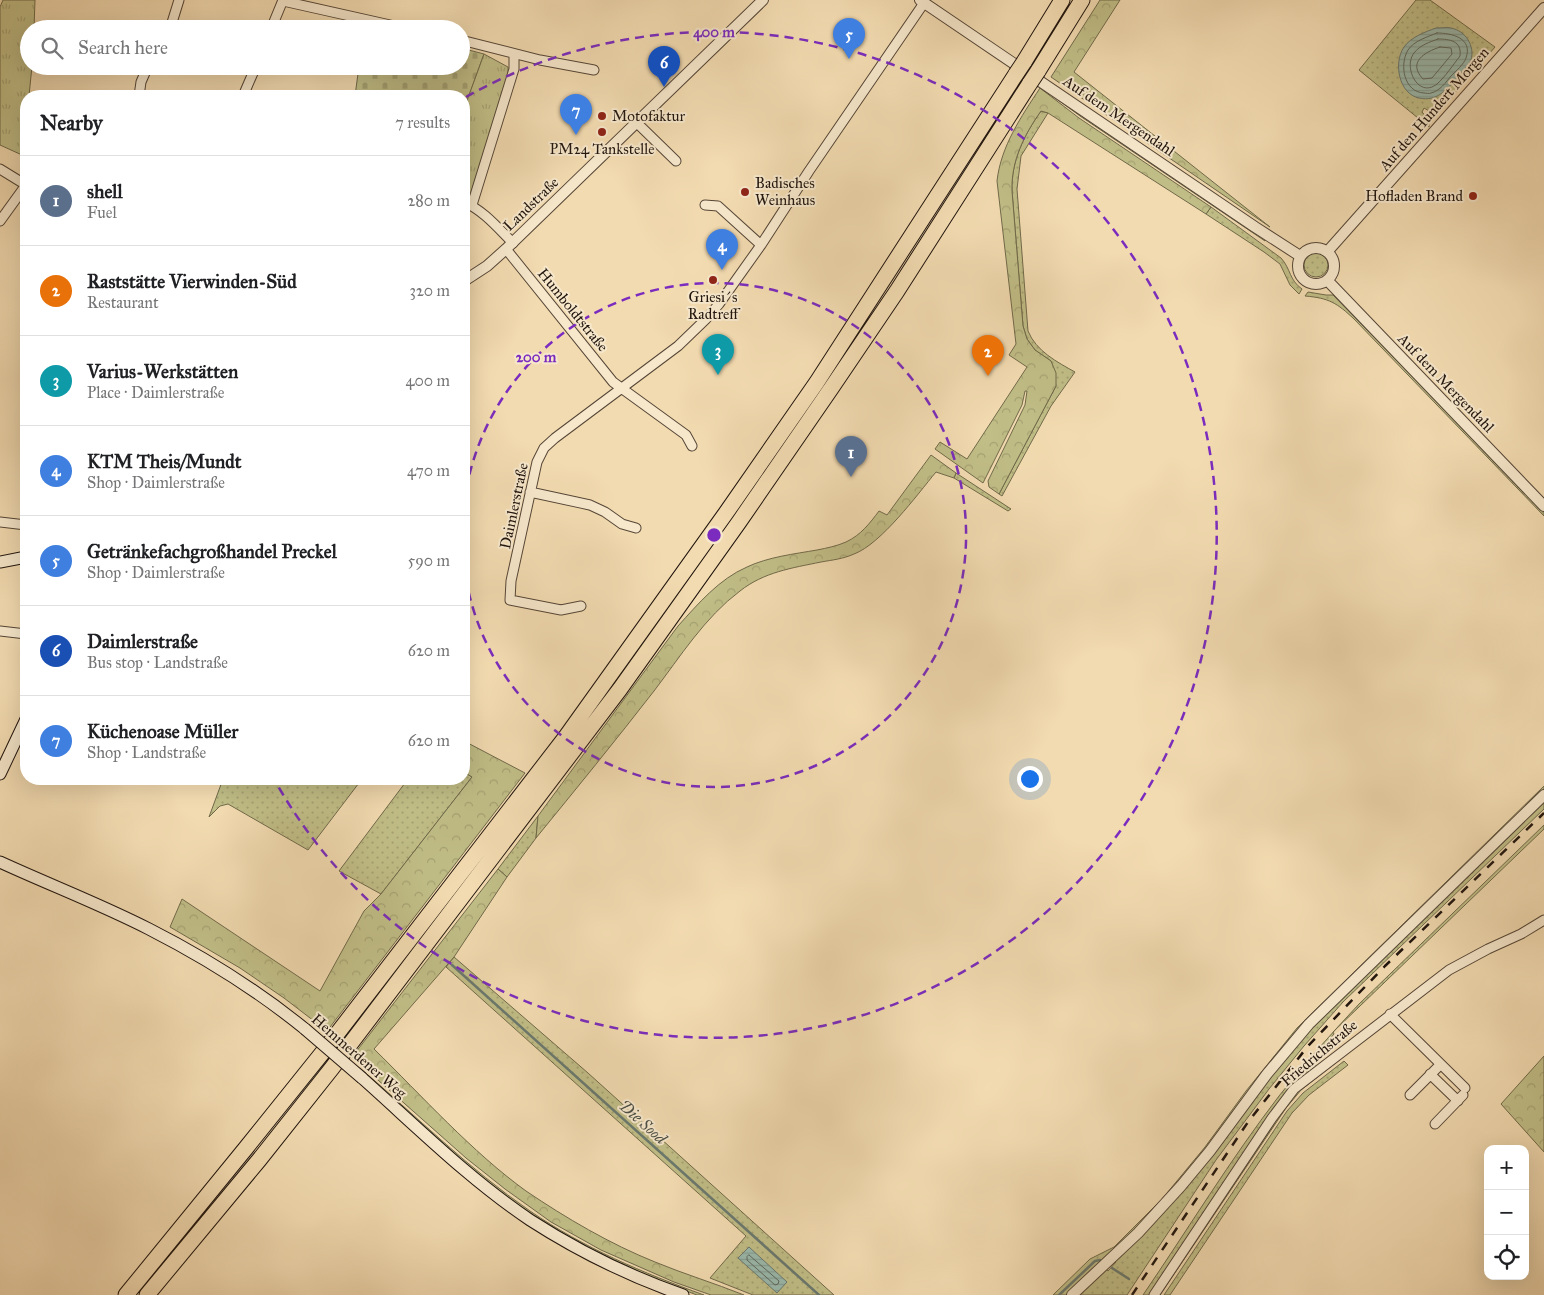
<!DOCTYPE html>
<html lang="en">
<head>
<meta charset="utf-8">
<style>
  :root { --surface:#fff; --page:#f2f2f2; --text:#202124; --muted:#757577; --line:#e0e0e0; --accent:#ea580c }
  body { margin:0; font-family:"IM FELL Great Primer",serif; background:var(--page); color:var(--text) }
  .controls { position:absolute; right:15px; bottom:15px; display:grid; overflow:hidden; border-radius:10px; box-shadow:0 5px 20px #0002 }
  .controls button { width:45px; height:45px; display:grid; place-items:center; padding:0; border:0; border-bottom:1px solid var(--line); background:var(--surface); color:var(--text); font:25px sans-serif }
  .you { position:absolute; left:1029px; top:778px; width:18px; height:18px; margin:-12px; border:4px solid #fff; border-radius:50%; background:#1a73e8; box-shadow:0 0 0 8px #1a73e833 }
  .badge { display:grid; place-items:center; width:32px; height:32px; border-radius:50%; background:var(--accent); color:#fff; font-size:16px; font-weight:700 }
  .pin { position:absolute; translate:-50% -41px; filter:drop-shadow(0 1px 2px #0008) }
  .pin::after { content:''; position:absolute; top:26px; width:18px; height:15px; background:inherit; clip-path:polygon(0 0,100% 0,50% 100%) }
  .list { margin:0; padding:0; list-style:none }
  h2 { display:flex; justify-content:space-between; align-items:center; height:65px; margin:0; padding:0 20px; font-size:21px }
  h2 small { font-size:16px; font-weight:400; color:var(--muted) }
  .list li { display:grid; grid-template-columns:32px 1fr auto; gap:15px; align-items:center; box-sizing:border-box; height:90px; padding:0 20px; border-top:1px solid var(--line) }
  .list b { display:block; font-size:19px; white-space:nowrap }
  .list p { margin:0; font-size:16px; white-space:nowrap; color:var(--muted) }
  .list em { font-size:16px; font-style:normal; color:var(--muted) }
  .icon { flex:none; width:28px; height:28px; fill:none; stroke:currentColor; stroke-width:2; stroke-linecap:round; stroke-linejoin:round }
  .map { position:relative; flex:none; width:1544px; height:1295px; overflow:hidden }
  .search { position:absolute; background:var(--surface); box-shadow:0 5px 20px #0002; left:20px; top:20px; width:450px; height:55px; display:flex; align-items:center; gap:12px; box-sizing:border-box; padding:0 18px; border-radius:28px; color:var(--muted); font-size:19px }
  .panel { position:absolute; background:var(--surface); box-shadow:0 5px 20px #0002; left:20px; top:90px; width:450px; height:695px; border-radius:20px }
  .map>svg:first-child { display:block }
  .grass { fill:url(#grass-dots); stroke:#706a4a }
  .forest { fill:url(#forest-crowns); stroke:#706a4a }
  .cemetery { fill:url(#cemetery-stones); stroke:#706a4a }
  .park { fill:url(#park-tufts); stroke:#706a4a }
  .water { fill:url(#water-rules); stroke:#6a796f }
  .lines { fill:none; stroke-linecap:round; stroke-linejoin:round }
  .shore { stroke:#5e685e; stroke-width:1 }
  .stream { stroke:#6a796f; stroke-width:2.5 }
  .minor-casing { stroke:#554637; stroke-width:11 }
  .tertiary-casing { stroke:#554637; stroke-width:12 }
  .secondary-casing { stroke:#20150e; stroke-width:13 }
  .motorway-casing { stroke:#20150e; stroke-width:17 }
  .minor { stroke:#f7e8cc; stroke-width:9 }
  .tertiary { stroke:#f7e8cc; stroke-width:10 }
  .secondary { stroke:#f7e8cc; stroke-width:11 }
  .motorway { stroke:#f3dbb1; stroke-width:15 }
  .rail { stroke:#20150e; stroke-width:2.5; stroke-dasharray:9 9; stroke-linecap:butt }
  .secondary-bridge-casing { stroke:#20150e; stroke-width:13; stroke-linecap:butt }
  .motorway-bridge-casing { stroke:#20150e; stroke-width:17; stroke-linecap:butt }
  .secondary-bridge { stroke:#f7e8cc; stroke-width:11 }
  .motorway-bridge { stroke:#f3dbb1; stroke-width:15 }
  .ring { fill:none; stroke:#7b2cbf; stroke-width:2.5; stroke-dasharray:9 6 }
  .poi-dot { fill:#8f2418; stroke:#f7e8cc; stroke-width:2 }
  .labels { text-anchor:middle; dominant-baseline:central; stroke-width:4; stroke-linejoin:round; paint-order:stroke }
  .street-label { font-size:15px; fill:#20150e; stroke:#f7e8cc }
  .poi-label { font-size:15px; fill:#20150e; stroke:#f7e8cc; text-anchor:start }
  .water-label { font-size:16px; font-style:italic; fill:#4b4f46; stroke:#f7e8cc }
  .centre { fill:#7b2cbf; stroke:#f7e8cc; stroke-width:2.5 }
  .ring-label { font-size:15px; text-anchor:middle; font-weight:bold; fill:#7b2cbf; stroke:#f7e8cc; stroke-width:4; stroke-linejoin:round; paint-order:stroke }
</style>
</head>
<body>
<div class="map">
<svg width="1544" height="1295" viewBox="0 0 1544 1295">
  <defs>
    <pattern id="grass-dots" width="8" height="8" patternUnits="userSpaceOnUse" patternTransform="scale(1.25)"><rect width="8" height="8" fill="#c1be87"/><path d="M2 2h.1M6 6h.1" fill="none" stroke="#a6a273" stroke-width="1.8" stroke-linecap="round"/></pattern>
    <pattern id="forest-crowns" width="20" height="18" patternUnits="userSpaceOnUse" patternTransform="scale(1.25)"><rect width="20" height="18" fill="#c1be87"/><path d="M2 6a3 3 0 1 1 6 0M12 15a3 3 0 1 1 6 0" fill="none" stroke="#a6a273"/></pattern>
    <pattern id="cemetery-stones" width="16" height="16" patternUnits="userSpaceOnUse" patternTransform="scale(1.25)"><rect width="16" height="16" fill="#c1be87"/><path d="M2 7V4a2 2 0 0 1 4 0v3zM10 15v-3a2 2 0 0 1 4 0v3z" fill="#a6a273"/></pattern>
    <pattern id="park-tufts" width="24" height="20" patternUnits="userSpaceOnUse" patternTransform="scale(1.25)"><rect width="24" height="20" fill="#c1be87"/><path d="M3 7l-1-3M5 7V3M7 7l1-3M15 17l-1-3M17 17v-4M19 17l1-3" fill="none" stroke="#a6a273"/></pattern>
    <pattern id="water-rules" width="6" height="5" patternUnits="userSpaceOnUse" patternTransform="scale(1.25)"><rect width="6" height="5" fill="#9bbbaf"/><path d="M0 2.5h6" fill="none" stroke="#85a095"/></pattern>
  </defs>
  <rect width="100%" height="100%" fill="#f3dbb1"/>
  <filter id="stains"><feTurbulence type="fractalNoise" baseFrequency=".004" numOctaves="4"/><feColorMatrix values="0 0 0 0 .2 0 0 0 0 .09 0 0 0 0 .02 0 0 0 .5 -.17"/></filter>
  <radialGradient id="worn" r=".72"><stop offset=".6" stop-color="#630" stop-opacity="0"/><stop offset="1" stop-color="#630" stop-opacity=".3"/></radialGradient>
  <path class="grass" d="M1416,0H1430L1495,47L1436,115L1424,108L1422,112L1429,120V127L1359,70Z
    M1057,99L1265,240V241L1080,116Z
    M1041,111L1048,113L1021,156L1017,189L1028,331C1036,351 1057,362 1075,372L1051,406L1002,496L999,494L1056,386L1051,361L1035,350L1027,339L1023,326L1012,191C1011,161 1024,135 1041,111Z
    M1211,207L1281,258C1291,269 1289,280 1302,289L1299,294L1290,285L1280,264L1264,252L1206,214Z
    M1304 265a12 12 0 1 1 24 0a12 12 0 1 1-24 0Z
    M1308,292L1326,295H1333L1544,511V516L1354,319C1337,303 1329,298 1305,296Z
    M956,473L1011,509L1008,511L954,478Z
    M464,772L472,777L381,894L339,871L408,779H464Z
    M223,779H362L308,850L228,804L220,806L209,817Z
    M1544,786V790L1336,991L1192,1166L1149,1216L1066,1295H1053L1090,1259L1114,1247L1162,1199L1205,1147L1246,1091L1297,1028Z
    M1544,801V809L1399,948L1343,1002L1304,1046L1269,1089L1216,1160L1127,1295H1078L1106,1269L1108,1271L1116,1262L1115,1261L1311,1028Z
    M538,816L536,838L507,877L498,869Z
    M1544,825V829L1333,1032L1334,1034L1311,1061L1316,1066L1294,1084L1276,1106L1149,1295H1143C1188,1229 1230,1160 1279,1096C1304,1064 1331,1034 1359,1004Z
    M454,957L588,1073L834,1295H753L710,1278L746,1236L446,967Z
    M1341,1057L1342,1058L1301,1090L1286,1108L1160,1295H1158L1284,1107L1300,1089Z
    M1344,1061L1348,1065L1309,1095L1292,1113L1170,1295H1164L1287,1111L1303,1093Z
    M360,1068C416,1116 469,1169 530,1211C584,1248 643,1273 704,1295H697C646,1276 595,1256 549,1226C479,1182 420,1123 358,1069Z"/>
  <path class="forest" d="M1100,0H1120L1074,72L1270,227L1051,77Z
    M1040,88L1079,118L1211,207L1206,214L1048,113L1041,111C1024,135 1011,161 1012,191L1023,326L1027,339L1035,350L1051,361L1056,373V386L999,494L989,487L988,481L1025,405L1027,391H1025L1022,405L983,483L935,449L940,442L967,459L1027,367L1009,355L1016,344L997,181C1001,146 1021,117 1040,88Z
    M931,455L956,473L954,478L936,472C917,495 881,544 854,554C843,559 832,560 821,562C792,568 764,572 740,591C705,617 680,657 654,691C616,740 576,789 536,838L538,816L678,626C698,604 719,579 747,567C768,557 794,554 817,550C827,548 837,546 846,542C861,535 870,523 879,511L887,515Z
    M464,741L525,773L327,1031L284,998L240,968L170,927L182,899L320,991L364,911L381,894L472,777L464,772Z
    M498,869L507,877L454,957L374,1049C422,1096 472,1152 526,1191C566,1218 610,1244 655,1262C684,1274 714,1283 744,1295H711L674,1282L601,1250L551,1222L505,1189L466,1158L352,1057Z
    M1544,1056V1152L1501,1104Z"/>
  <path class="cemetery" d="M461,48L484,54L464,109V96H355L359,66H461Z"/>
  <path class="park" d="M3,0H35L34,29H29V66H32L29,96H26V118L22,155L0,145V7Z
    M484,54L508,67V78L471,198L464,196V109Z"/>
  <path class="water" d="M1436,28C1441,28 1447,27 1451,28C1466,31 1475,46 1471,60C1469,66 1461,72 1457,78C1446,90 1437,102 1419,98C1399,94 1393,63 1404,47C1411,37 1425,32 1436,28Z
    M749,1247L787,1282L777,1293L738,1258Z"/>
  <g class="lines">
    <path class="shore" d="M1437,33C1452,33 1473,38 1466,58C1464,64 1456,71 1451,76C1446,82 1440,91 1431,93C1430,94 1425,93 1424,93C1404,92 1399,65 1408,50C1414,41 1427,37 1437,33Z
      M1438,39C1450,39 1462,41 1460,56C1453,65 1445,77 1437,84C1418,99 1403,67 1414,53C1420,45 1430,42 1438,39Z
      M1440,47L1451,48L1452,54L1432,78L1423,79C1407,62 1425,52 1440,47Z
      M749,1255L779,1281L778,1284L775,1285L747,1260V1257Z"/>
    <path class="stream" d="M452,965L819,1295
      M1112,1268L1129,1279
      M1059,1295L1095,1261L1100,1260"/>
    <g class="minor-casing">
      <path id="minor" d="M283,1L408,29
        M170,29L179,0
        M271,29L283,0
        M461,40L540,60L594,70
        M139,96L141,82L148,66
        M243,96L256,66
        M636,122L676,161
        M0,169L26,185
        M464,202C484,211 497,227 513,243
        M472,205L514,69V54
        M705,205L718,206L761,245
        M0,221L26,185
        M506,249L613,382L686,435L692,446
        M530,492L590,505L605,512L622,524L636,528
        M0,522L26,525
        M581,606L561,610L510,600L511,581L537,462L544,448L555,438L678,346L706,319L719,304L761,245L809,171L924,3
        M0,631L26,634
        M1390,1014L1465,1088
        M1430,1074L1458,1101
        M1410,1095L1440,1065
        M1435,1124L1463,1095
        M1154,1295L1272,1118L1294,1089L1449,970L1488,949L1521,934L1544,920"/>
    </g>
    <g class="tertiary-casing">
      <path id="tertiary" d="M920,0L1255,227L1300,256
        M1298 266a18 18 0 1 1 36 0a18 18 0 1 1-36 0Z
        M1327,252L1544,8
        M1327,280L1544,506
        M464,281L487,266L506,249L763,0
        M1072,1295L1138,1233L1181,1186L1210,1151L1267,1074L1309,1024L1544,795"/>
    </g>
    <g class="secondary-casing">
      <path id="secondary" d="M0,562L26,557
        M0,774L26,719
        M0,862C50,885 100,904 149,929C204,957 257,990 305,1029
        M362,1078C417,1127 469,1179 530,1220C578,1251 629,1276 683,1295"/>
    </g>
    <g class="motorway-casing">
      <path id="motorway" d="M1024,62L1062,0
        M1038,71L1082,0
        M126,1295L246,1148L323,1052L565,738L726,513L817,382L1016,74
        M147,1295L259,1160L332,1068L620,689L739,522L830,390L897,291L1030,83"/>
    </g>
    <use href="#minor" class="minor"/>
    <use href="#tertiary" class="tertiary"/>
    <use href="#secondary" class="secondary"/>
    <use href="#motorway" class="motorway"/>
    <path class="rail" d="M1132,1295L1248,1122L1308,1046L1385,966L1544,813"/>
    <g class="secondary-bridge-casing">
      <path id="secondary-bridge" d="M305,1029L362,1078"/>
    </g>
    <g class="motorway-bridge-casing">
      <path id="motorway-bridge" d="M1016,74L1024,62
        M1030,83L1038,71"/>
    </g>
    <use href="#secondary-bridge" class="secondary-bridge"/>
    <use href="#motorway-bridge" class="motorway-bridge"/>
  </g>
  <g class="ring">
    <path d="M464 504A252 252 0 1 1 464 566"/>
    <path d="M466 97A503 503 0 1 1 274 779"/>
  </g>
  <g class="poi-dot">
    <circle cx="602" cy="116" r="5"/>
    <circle cx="602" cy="132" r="5"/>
    <circle cx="745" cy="192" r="5"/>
    <circle cx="1473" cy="196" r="5"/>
    <circle cx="713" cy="280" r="5"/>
  </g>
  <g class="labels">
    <g class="street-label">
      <text transform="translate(1434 109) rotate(-49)">Auf den Hundert Morgen</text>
      <text transform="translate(1119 116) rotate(34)">Auf dem Mergendahl</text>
      <text transform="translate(531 204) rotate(-44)">Landstraße</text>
      <text transform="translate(573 310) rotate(51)">Humboldtstraße</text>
      <text transform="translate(1446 383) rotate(46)">Auf dem Mergendahl</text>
      <text transform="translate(514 506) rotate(-78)">Daimlerstraße</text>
      <text transform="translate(1319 1053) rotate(-40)">Friedrichstraße</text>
      <text transform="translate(359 1056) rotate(41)">Hemmerdener Weg</text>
    </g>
    <g class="poi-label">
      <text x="612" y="116">Motofaktur</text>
      <text x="602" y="149" text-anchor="middle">PM24 Tankstelle</text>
      <text x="755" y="183">Badisches<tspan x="755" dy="17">Weinhaus</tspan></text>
      <text x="1463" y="196" text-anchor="end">Hofladen Brand</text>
      <text x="713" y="297" text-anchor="middle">Griesi´s<tspan x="713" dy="17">Radtreff</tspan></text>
    </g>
    <g class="water-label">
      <text transform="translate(643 1122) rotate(42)">Die Sood</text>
    </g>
  </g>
  <circle cx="714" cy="535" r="8" class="centre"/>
  <g class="ring-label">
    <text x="714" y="37">400 m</text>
    <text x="536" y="362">200 m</text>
  </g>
  <rect width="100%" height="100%" filter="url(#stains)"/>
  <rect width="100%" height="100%" fill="url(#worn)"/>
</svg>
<div class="controls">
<button>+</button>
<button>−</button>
<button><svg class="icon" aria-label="locate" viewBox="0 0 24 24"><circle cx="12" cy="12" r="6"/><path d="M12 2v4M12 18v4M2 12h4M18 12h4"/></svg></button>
</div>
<div class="you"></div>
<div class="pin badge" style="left:851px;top:477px;background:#5c6f8a">1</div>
<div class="pin badge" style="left:988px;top:376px;background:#e8710a">2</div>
<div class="pin badge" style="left:718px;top:375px;background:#0f9aa8">3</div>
<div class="pin badge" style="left:722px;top:270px;background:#3f7fe0">4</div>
<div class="pin badge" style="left:849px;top:59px;background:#3f7fe0">5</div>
<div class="pin badge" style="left:664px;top:87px;background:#1a4fb4">6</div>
<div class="pin badge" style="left:576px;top:135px;background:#3f7fe0">7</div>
<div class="search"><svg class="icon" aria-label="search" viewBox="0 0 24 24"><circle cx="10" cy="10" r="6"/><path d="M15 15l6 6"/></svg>Search here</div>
<section class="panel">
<h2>Nearby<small>7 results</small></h2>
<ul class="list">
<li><span class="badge" style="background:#5c6f8a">1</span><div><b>shell</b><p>Fuel</p></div><em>280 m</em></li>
<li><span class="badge" style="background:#e8710a">2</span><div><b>Raststätte Vierwinden-Süd</b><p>Restaurant</p></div><em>320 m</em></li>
<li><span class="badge" style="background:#0f9aa8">3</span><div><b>Varius-Werkstätten</b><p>Place · Daimlerstraße</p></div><em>400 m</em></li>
<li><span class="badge" style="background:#3f7fe0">4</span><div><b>KTM Theis/Mundt</b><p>Shop · Daimlerstraße</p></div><em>470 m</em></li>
<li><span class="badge" style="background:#3f7fe0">5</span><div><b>Getränkefachgroßhandel Preckel</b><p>Shop · Daimlerstraße</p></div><em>590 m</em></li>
<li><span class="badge" style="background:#1a4fb4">6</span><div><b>Daimlerstraße</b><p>Bus stop · Landstraße</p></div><em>620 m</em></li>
<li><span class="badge" style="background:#3f7fe0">7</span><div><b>Küchenoase Müller</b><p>Shop · Landstraße</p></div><em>620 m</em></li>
</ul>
</section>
</div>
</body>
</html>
